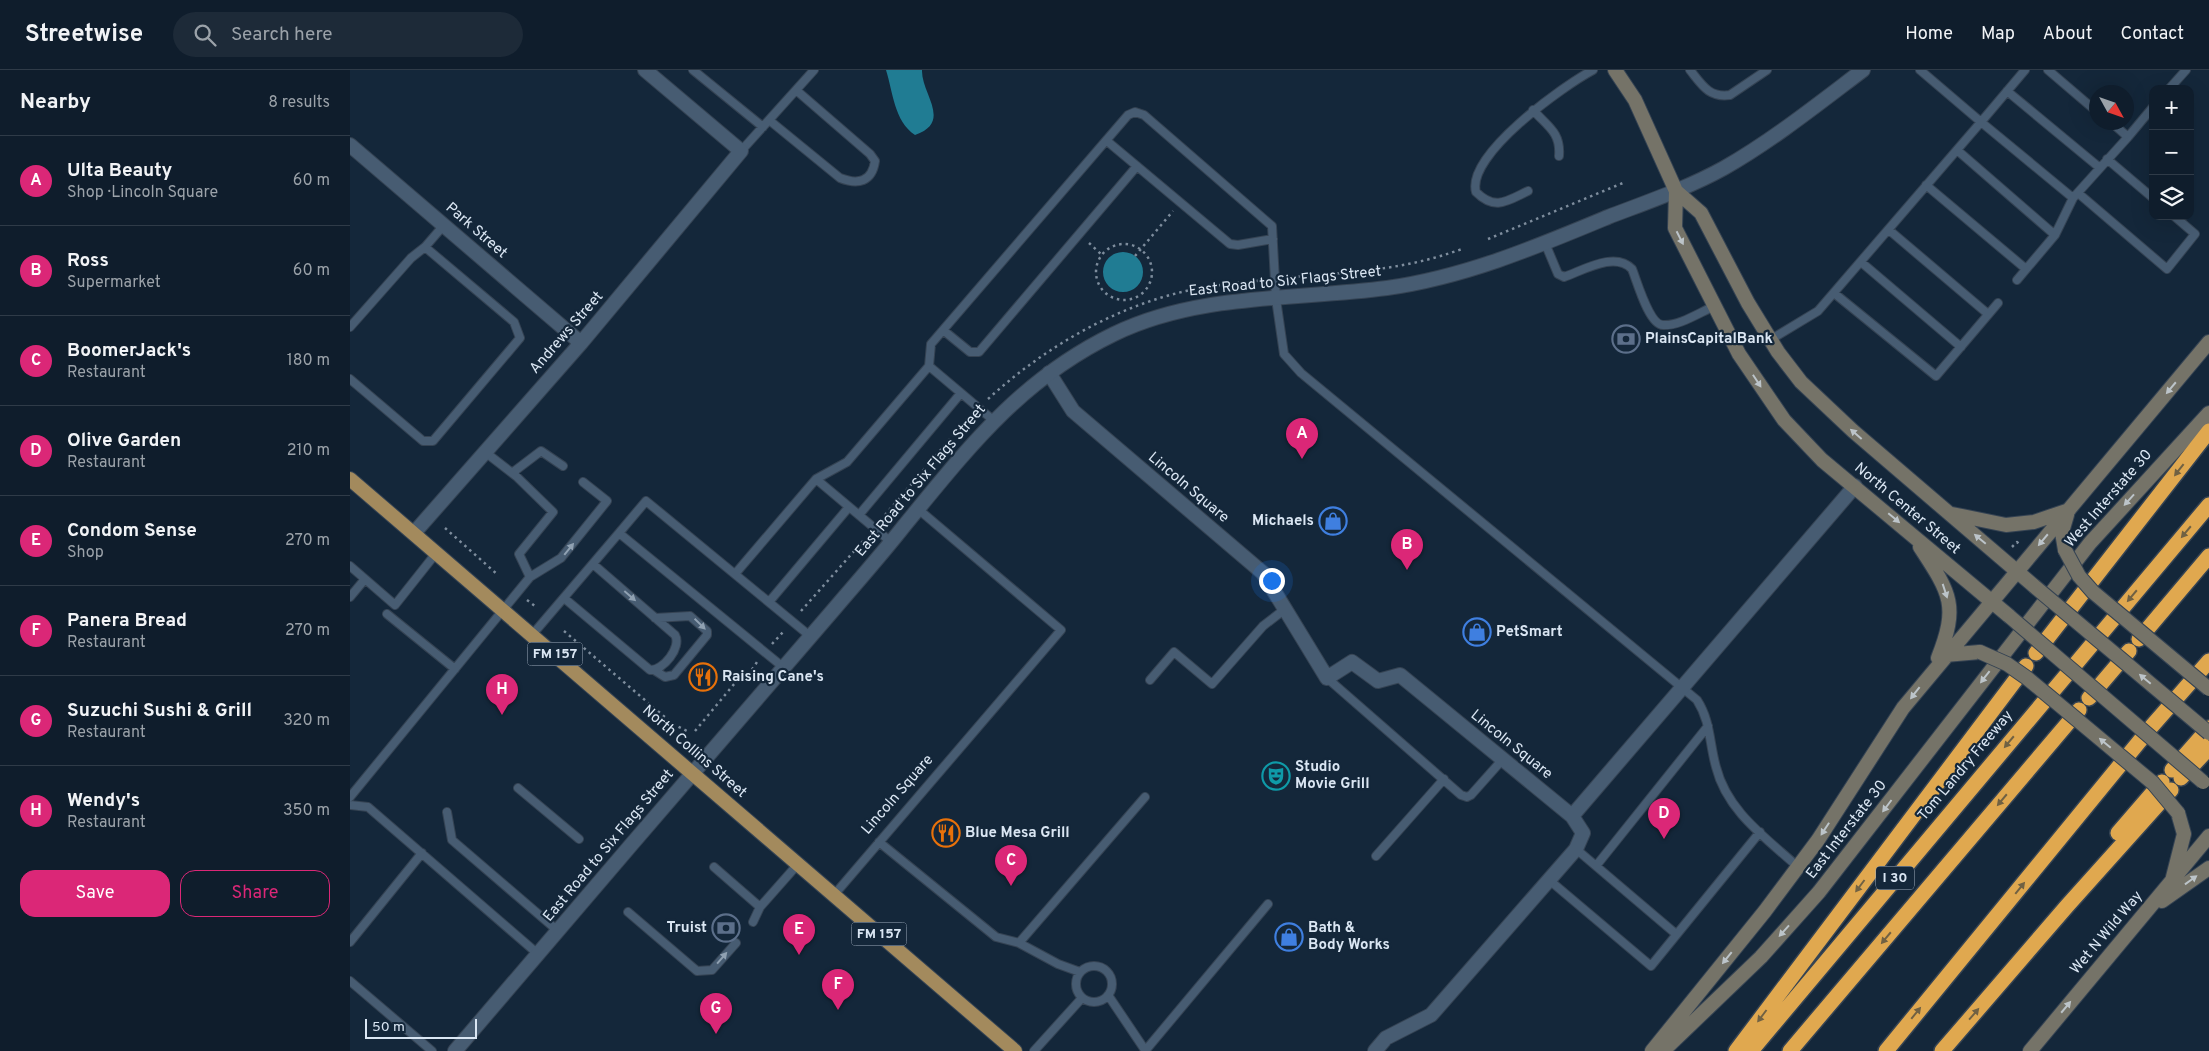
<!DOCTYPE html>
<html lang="en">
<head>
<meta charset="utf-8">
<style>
  :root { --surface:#0f1d2c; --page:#1d2a38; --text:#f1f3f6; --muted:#9ba2a9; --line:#2f3b48; --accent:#db2777 }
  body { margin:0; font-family:Overpass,sans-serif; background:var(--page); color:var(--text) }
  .controls { position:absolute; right:15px; top:15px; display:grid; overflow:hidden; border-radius:10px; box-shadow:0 5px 20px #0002 }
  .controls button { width:45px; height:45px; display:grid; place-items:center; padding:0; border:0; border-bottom:1px solid var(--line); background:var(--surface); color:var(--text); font:25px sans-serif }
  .compass { position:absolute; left:1739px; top:15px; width:45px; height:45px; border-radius:50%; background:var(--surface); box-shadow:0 5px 20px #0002; rotate:130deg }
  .scale { position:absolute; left:15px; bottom:12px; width:112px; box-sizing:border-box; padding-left:5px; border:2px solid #dae6f3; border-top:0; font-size:14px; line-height:18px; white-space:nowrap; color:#dae6f3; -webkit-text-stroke:4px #14273a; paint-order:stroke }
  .you { position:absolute; left:921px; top:510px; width:18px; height:18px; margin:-12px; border:4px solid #fff; border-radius:50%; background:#1a73e8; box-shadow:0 0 0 8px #1a73e833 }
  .badge { display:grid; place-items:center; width:32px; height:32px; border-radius:50%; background:var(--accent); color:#fff; font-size:16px; font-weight:700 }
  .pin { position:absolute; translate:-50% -41px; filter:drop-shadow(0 1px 2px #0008) }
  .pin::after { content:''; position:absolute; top:26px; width:18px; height:15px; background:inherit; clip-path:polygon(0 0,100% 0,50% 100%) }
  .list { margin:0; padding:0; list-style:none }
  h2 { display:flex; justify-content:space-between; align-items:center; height:65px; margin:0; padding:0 20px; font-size:21px }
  h2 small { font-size:16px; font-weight:400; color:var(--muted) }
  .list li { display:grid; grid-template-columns:32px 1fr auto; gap:15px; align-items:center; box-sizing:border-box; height:90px; padding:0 20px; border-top:1px solid var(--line) }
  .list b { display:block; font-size:19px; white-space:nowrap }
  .list p { margin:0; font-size:16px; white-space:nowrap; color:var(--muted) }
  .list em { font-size:16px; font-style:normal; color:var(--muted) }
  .actions { display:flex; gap:10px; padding:15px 20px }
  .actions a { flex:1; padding:11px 0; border:1px solid var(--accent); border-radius:15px; text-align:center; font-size:18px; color:var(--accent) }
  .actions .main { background:var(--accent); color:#fff }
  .icon { flex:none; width:28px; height:28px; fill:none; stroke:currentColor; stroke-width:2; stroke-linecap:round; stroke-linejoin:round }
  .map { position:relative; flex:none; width:1859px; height:981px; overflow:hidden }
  header { display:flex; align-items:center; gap:30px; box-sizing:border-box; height:70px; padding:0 25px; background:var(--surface); border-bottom:1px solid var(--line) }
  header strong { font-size:24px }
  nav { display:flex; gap:28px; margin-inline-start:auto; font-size:18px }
  .search { width:350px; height:45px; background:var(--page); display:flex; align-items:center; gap:12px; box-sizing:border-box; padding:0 18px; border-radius:28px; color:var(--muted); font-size:19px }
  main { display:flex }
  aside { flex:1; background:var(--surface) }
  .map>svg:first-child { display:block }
  .water { fill:#207c93 }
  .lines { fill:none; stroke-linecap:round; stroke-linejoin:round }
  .service-casing { stroke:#354353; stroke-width:10 }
  .minor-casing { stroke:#354353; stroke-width:16 }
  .tertiary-casing { stroke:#354353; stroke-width:16 }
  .secondary-casing { stroke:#354353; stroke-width:16 }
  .primary-casing { stroke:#354353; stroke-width:16 }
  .motorway-casing { stroke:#354353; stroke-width:18 }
  .path { stroke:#7e8d9d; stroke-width:2.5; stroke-dasharray:2.5 4; stroke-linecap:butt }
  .service { stroke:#475c72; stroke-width:8 }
  .minor { stroke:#475c72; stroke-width:14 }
  .tertiary { stroke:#475c72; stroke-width:14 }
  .secondary { stroke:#757368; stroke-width:14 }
  .primary { stroke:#a38a5d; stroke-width:14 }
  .motorway { stroke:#e0a84f; stroke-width:15 }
  .secondary-bridge-casing { stroke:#354353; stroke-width:16; stroke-linecap:butt }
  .secondary-bridge { stroke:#757368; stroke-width:14 }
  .oneway { fill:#bcc4c9 }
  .oneway2 { fill:#706143 }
  .oneway3 { fill:#90a1b2 }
  .labels { text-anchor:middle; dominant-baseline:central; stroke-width:4.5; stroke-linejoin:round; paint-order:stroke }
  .shield { fill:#14273a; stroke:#9fadbc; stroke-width:1 }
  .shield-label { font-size:14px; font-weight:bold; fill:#dae6f3 }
  .street-label { font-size:15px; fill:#dae6f3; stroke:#14273a }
  .poi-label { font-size:15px; font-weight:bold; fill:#dae6f3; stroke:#14273a; text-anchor:start }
</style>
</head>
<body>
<header>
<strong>Streetwise</strong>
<div class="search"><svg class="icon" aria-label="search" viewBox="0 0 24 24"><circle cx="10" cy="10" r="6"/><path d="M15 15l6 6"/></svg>Search here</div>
<nav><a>Home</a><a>Map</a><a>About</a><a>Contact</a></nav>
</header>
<main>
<aside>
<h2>Nearby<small>8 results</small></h2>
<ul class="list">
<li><span class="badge">A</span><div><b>Ulta Beauty</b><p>Shop · Lincoln Square</p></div><em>60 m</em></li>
<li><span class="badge">B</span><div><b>Ross</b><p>Supermarket</p></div><em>60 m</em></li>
<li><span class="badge">C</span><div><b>BoomerJack's</b><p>Restaurant</p></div><em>180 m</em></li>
<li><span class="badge">D</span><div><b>Olive Garden</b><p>Restaurant</p></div><em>210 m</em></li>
<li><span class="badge">E</span><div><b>Condom Sense</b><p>Shop</p></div><em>270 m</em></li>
<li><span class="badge">F</span><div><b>Panera Bread</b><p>Restaurant</p></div><em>270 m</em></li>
<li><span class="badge">G</span><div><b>Suzuchi Sushi &amp; Grill</b><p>Restaurant</p></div><em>320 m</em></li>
<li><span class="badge">H</span><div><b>Wendy's</b><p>Restaurant</p></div><em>350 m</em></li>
</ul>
<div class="actions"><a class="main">Save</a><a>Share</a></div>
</aside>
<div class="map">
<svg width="1859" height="981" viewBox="0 0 1859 981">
  <rect width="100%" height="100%" fill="#14273a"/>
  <path class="water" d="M536,0H572C571,24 603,52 565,65C544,51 543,22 536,0Z
    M753 202a20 20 0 1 1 40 0a20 20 0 1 1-40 0Z"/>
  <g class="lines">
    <g class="service-casing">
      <path id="service" d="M343,0L413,57
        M1340,0C1352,15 1359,28 1380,25L1417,0
        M1675,0L1631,52L1723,128L1778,67L1761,52
        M1698,0L1746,41
        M1819,19L1836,0
        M1657,21L1750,98
        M1183,40C1197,56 1211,62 1209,86
        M419,50L490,108C508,115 522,112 525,91L520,84L446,20
        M1778,67L1803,37
        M757,71L880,174L888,175L923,169
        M1607,80L1705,165
        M391,81L464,0
        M1757,89L1803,128
        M1576,115L1676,199
        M1178,121C1157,131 1145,141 1126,122C1116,85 1213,16 1243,0
        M1728,123L1817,199L1845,164L1824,146
        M1539,160L1638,244
        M1195,173L1208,204L1214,207C1234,200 1265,181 1282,199C1287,211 1299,255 1313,255C1330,256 1350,242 1365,236
        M1511,192L1611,277
        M1667,210L1705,165L1723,128
        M1484,223L1586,306L1648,233
        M0,257L61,188L75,177L94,155
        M593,260L620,282H629L787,96
        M1420,270L1468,241L1631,52L1570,0
        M579,296L643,350
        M0,309L73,371H83L170,268L164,252L75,177
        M162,403L191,381L213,396
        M466,409L541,472
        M509,445L611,323
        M269,463L296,431L460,566
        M0,496L45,535L87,482
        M385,504L466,409L497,392L579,296L581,274L778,45L785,42L794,45L922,156L926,229L934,284L951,303L1347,630C1361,652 1359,672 1366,697C1377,741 1415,767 1448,797
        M180,507L211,488L257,431L233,412
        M0,527L15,509
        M214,528L300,600C313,601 332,577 325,565L243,494
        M419,532L499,437
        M37,544L105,599
        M182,565L269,463L433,597
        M304,600L315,607L324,605L357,565V561L340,546L305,548
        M977,608L1111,725L1117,727L1121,725L1153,689
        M800,610L824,582L862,614L913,556L935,539
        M168,718L229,769
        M0,727L180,507L169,484L203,442L166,406L135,382
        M0,735L18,737L188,884
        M97,742L102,770L208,861
        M529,772L646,867L669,873L795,727
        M1226,779L1326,864
        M1026,786L1094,709
        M1246,796L1358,656
        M364,797L410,837L448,794
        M1198,809L1301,896L1410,762
        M484,825L711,560L568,439
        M278,842L347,901L362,900L386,873
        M403,852L410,837
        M0,872L72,783
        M669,873L708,894L730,902
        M726 914a18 18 0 1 1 36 0a18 18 0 1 1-36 0Z
        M0,911L82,981
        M758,925L795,980
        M684,981L732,928
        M795,981L918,834"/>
    </g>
    <g class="minor-casing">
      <path id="minor" d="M0,75L231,273
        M699,303L723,341L913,503L977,608L1002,592L1028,611L1050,605L1222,746L1233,763L1226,779L1081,945L1036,968L1025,981
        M64,463L231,273L391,81L295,0
        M1222,746L1505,416"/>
    </g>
    <g class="tertiary-casing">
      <path id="tertiary" d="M105,981C231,833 358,685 485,538C508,511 532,484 554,456C618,378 671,309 764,264C848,223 946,230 1037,218C1115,207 1186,177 1258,147C1297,132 1338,118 1374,98C1423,70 1468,34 1513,0"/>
    </g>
    <g class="secondary-casing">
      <path id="secondary" d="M1265,0L1285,30L1326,121L1351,143L1398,233L1428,282L1451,312L1503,361L1684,516
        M1326,121L1325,158L1389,284L1434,350L1472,390L1659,546
        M1602,444L1656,455L1684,452L1719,440
        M1570,477C1600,523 1609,535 1588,588
        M1715,480L1712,462L1717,445
        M1595,585L1630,582
        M1823,807L1834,764L1828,743
        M1812,831L1859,798
        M1302,981L1415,841L1468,770L1553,638L1859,272
        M1313,981L1411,887L1469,822L1740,473L1859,343
        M1680,981L1859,766"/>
    </g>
    <g class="primary-casing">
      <path id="primary" d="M0,409L665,981"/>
    </g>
    <g class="motorway-casing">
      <path id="motorway" d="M1789,569L1859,486
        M1686,583L1859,361
        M1739,628L1779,581
        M1822,700L1859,658
        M1831,708L1859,678
        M1768,763L1812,712
        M1386,981L1676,596
        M1401,981L1859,435
        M1440,981L1729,640
        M1536,981L1802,656L1859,591
        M1592,981L1717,836L1821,720"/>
    </g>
    <path class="path" d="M1138,169L1273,113
      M739,173L752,185
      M746 202a28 28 0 1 1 56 0a28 28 0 1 1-56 0Z
      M785,186L823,141
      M942,207C1003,202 1054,200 1112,179
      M638,329C694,278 762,238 836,221C862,215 889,213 915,210
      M535,445L619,347
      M95,458L148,505
      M1662,477L1667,472L1671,476
      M177,530L185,536
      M451,541L514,470
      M214,561L323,654L337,661
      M422,574L434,561
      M345,661L390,607L401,601L407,592"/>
    <use href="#service" class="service"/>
    <use href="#minor" class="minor"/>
    <use href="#tertiary" class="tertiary"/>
    <use href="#secondary" class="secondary"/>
    <use href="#primary" class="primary"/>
    <use href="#motorway" class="motorway"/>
    <g class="secondary-bridge-casing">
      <path id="secondary-bridge" d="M1715,480L1729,506L1743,522L1859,619
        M1684,516L1859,663
        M1659,546L1853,712
        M1630,582L1657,594L1677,608L1803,713L1828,743"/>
    </g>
    <use href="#secondary-bridge" class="secondary-bridge"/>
  </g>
  <defs><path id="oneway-solid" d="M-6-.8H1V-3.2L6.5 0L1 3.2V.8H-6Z" transform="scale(1.25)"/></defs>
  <g class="oneway">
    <use href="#oneway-solid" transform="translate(1330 168) rotate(63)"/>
    <use href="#oneway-solid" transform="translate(1407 311) rotate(57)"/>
    <use href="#oneway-solid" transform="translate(1821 318) rotate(130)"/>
    <use href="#oneway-solid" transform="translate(1506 364) rotate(-139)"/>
    <use href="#oneway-solid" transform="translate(1779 430) rotate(132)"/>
    <use href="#oneway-solid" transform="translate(1544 448) rotate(40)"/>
    <use href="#oneway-solid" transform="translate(1630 469) rotate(-140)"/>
    <use href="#oneway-solid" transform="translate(1693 470) rotate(130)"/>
    <use href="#oneway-solid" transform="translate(1595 521) rotate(72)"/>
    <use href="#oneway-solid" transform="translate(1635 607) rotate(128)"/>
    <use href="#oneway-solid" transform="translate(1795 609) rotate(-140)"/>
    <use href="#oneway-solid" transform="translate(1565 623) rotate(128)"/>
    <use href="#oneway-solid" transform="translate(1755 673) rotate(-140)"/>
    <use href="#oneway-solid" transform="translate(1537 736) rotate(127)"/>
    <use href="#oneway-solid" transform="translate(1475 759) rotate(123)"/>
    <use href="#oneway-solid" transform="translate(1841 810) rotate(-36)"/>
    <use href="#oneway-solid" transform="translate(1434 861) rotate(132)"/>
    <use href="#oneway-solid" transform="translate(1377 888) rotate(129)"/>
    <use href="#oneway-solid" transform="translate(1716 937) rotate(-50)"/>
  </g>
  <g class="oneway2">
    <use href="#oneway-solid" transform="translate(1829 400) rotate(128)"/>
    <use href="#oneway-solid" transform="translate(1836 462) rotate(130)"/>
    <use href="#oneway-solid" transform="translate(1782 526) rotate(130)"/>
    <use href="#oneway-solid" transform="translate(1659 672) rotate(130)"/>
    <use href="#oneway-solid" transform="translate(1652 730) rotate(130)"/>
    <use href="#oneway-solid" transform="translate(1510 816) rotate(127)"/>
    <use href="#oneway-solid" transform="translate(1670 818) rotate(-51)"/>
    <use href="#oneway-solid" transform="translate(1536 868) rotate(130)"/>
    <use href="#oneway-solid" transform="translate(1566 943) rotate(-51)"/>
    <use href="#oneway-solid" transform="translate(1624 944) rotate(-49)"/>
    <use href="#oneway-solid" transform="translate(1412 946) rotate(127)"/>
  </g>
  <g class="oneway3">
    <use href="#oneway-solid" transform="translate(219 479) rotate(-51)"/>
    <use href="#oneway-solid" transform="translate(280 526) rotate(41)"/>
    <use href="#oneway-solid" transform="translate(350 554) rotate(44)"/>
    <use href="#oneway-solid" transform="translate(372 888) rotate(-49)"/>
  </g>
  <defs>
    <g id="bank-ring" transform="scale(1.4375)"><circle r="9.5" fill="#14273a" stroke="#5c6f8a" stroke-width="1.5"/><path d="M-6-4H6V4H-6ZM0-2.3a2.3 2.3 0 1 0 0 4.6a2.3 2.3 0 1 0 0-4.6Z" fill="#5c6f8a"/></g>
    <g id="shop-ring" transform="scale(1.4375)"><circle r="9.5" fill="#14273a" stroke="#3f7fe0" stroke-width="1.5"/><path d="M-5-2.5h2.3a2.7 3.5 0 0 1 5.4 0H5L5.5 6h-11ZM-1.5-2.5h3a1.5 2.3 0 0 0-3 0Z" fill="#3f7fe0"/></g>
    <g id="restaurant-ring" transform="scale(1.4375)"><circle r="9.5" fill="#14273a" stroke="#e8710a" stroke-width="1.5"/><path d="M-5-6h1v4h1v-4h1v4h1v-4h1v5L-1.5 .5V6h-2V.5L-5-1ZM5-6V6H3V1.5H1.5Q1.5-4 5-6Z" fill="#e8710a"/></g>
    <g id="theatre-ring" transform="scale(1.4375)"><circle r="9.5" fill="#14273a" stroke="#0f9aa8" stroke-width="1.5"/><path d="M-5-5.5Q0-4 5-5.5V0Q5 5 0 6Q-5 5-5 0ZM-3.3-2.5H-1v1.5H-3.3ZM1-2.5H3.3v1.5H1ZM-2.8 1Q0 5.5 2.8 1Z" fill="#0f9aa8"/></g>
  </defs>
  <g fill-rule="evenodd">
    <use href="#bank-ring" x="1276" y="269"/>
    <use href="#shop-ring" x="983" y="451"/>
    <use href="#shop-ring" x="1127" y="562"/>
    <use href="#restaurant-ring" x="353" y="607"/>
    <use href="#theatre-ring" x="926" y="706"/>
    <use href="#restaurant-ring" x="596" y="763"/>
    <use href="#bank-ring" x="376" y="858"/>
    <use href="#shop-ring" x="939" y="867"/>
  </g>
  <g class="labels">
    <g class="shield">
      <rect x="177.5" y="572.5" width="55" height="23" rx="4"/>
      <rect x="1526" y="796.5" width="38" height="23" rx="4"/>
      <rect x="501.5" y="852.5" width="55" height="23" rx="4"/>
    </g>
    <g class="shield-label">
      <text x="205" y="584">FM 157</text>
      <text x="1545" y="808">I 30</text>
      <text x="529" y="864">FM 157</text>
    </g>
    <g class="street-label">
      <text transform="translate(126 161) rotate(41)">Park Street</text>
      <text transform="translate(935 212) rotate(-6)">East Road to Six Flags Street</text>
      <text transform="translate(217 263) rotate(-49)">Andrews Street</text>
      <text transform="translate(571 411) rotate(-50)">East Road to Six Flags Street</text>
      <text transform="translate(838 418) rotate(40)">Lincoln Square</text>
      <text transform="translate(1759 429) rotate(-49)">West Interstate 30</text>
      <text transform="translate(1557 439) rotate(40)">North Center Street</text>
      <text transform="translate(1161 675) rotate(39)">Lincoln Square</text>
      <text transform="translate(344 682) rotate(41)">North Collins Street</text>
      <text transform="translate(1616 696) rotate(-50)">Tom Landry Freeway</text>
      <text transform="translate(548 725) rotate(-49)">Lincoln Square</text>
      <text transform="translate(1497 760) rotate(-52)">East Interstate 30</text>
      <text transform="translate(259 776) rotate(-50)">East Road to Six Flags Street</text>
      <text transform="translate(1757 863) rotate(-50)">Wet N Wild Way</text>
    </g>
    <g class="poi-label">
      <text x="1295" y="269">PlainsCapitalBank</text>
      <text x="964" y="451" text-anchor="end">Michaels</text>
      <text x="1146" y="562">PetSmart</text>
      <text x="372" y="607">Raising Cane's</text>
      <text x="945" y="697">Studio<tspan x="945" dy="17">Movie Grill</tspan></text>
      <text x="615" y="763">Blue Mesa Grill</text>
      <text x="357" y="858" text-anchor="end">Truist</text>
      <text x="958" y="858">Bath &amp;<tspan x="958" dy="17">Body Works</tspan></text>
    </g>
  </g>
</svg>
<div class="controls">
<button>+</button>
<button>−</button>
<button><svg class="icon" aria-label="layers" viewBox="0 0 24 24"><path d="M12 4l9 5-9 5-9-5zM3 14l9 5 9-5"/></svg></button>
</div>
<svg class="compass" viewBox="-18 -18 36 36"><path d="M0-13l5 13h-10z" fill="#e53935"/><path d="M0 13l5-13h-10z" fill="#9ba2a9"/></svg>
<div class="scale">50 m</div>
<div class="you"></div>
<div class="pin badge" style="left:952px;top:389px">A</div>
<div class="pin badge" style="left:1057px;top:500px">B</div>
<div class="pin badge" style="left:661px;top:816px">C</div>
<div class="pin badge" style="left:1314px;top:769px">D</div>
<div class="pin badge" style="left:449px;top:885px">E</div>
<div class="pin badge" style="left:488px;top:940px">F</div>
<div class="pin badge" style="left:366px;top:964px">G</div>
<div class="pin badge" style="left:152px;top:645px">H</div>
</div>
</main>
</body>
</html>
